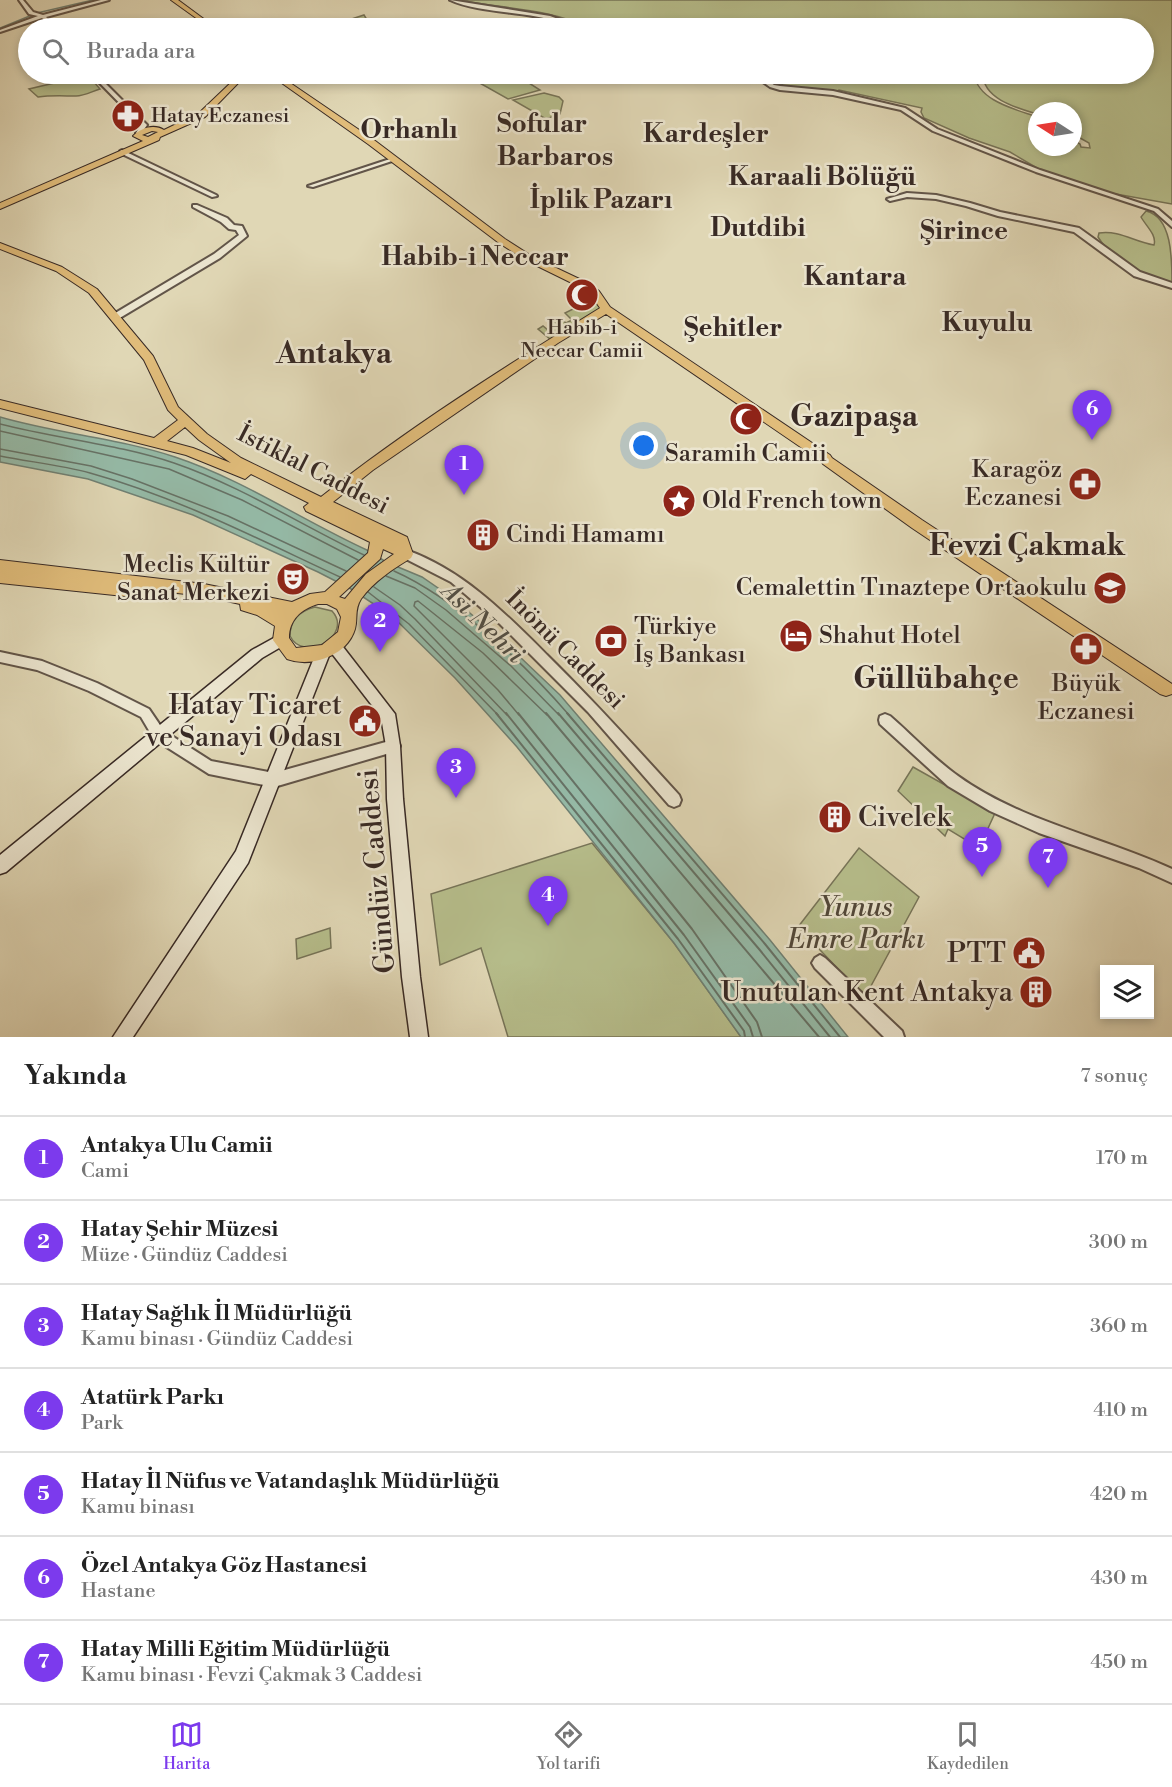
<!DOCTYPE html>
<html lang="tr">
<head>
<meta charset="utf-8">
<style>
  :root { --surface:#fff; --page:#f2f2f2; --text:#222; --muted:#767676; --line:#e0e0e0; --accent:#7c3aed }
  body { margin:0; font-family:"Libre Bodoni",serif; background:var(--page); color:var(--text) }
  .controls { position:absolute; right:18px; bottom:18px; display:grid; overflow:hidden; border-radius:0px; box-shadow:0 3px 9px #0003 }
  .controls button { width:54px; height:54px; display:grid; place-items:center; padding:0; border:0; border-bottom:2px solid var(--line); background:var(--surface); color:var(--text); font:30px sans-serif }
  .compass { position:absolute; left:1028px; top:102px; width:54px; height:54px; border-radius:50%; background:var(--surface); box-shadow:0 3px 9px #0003; rotate:282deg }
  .you { position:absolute; left:644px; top:446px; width:21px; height:21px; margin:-15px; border:4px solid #fff; border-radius:50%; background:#1a73e8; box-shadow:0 0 0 9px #1a73e833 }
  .badge { display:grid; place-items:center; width:39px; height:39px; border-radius:50%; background:var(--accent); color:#fff; font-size:20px; font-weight:700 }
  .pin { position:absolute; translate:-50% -50px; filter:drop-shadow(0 2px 3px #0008) }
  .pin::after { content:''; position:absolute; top:32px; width:21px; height:18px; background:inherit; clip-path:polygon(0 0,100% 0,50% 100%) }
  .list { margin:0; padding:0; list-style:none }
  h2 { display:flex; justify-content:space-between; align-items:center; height:78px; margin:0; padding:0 24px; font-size:26px }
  h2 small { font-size:20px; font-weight:400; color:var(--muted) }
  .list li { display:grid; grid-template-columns:39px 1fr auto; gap:18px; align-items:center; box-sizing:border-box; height:84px; padding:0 24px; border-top:2px solid var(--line) }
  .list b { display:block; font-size:22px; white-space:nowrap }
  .list p { margin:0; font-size:20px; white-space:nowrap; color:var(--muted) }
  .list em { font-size:20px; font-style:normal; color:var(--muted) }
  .icon { flex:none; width:33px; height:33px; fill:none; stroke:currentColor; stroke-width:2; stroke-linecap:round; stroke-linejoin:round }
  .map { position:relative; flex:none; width:1172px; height:1037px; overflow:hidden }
  .search { position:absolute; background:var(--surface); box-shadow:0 3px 9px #0003; left:18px; right:18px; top:18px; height:66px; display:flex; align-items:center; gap:15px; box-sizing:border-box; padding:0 21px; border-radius:33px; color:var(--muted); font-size:22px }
  .sheet { height:666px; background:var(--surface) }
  nav { display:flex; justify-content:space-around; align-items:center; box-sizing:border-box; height:84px; border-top:2px solid var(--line); background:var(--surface); font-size:16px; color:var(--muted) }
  nav a { display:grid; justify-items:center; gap:3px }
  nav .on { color:var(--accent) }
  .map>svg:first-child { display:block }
  .green { fill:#b6bd8b; stroke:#777458; stroke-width:1.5 }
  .water { fill:#95baa7; stroke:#708073; stroke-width:1.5 }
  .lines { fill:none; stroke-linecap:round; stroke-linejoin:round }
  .shore-far1 { stroke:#667266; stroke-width:1.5 }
  .shore { stroke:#667266; stroke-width:2 }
  .stream { stroke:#708073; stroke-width:1.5 }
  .tertiary-casing { stroke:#625549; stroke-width:4 }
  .secondary-casing { stroke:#382a25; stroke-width:3 }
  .primary-casing { stroke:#382a25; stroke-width:2 }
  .tertiary { fill:#ebe5cf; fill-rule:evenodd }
  .secondary { fill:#ebe5cf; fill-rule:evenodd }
  .primary { fill:#e0bc7a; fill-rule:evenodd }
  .labels { text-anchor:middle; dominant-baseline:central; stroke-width:5; stroke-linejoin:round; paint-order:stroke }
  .far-poi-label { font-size:20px; fill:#382a25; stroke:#ebe5cf; text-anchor:start }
  .poi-label { font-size:24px; fill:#382a25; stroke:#ebe5cf; text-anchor:start }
  .street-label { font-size:24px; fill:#382a25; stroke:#ebe5cf }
  .far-district-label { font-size:26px; font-weight:bold; fill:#382a25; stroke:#ebe5cf }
  .water-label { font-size:26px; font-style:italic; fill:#4f4e46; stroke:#ebe5cf }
  .near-poi-label { font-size:28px; fill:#382a25; stroke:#ebe5cf; text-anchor:end }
  .near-street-label { font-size:28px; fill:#382a25; stroke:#ebe5cf }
  .near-park-label { font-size:28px; font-style:italic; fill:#514739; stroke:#ebe5cf }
  .district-label { font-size:30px; font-weight:bold; fill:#382a25; stroke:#ebe5cf }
</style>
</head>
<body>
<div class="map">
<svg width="1172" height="1037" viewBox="0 0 1172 1037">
  <rect width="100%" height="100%" fill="#e0d7b5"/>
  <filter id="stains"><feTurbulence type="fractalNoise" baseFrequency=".00333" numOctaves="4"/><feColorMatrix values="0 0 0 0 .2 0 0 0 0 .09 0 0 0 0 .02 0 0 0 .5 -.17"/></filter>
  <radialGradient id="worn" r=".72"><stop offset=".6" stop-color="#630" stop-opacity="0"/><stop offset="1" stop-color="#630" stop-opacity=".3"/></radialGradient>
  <path class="green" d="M459,0H1172V204L1099,191L1042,171L1010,152L969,138L924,118L921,112L922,108L839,90L836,92L787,88L764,74H974C978,101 1015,109 1037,117V147H1073V140L1080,144L1081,147L1090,148L1089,143L1073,134V111H1037V114C1017,108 983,99 983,74H1144V28H589C549,8 503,9 459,0Z
    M364,15L372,28H335L330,26Z
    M481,74C493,74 504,77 515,74L540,90L508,99L469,77Z
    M88,75L100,89C93,91 84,96 76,96C64,96 51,95 38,97L29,89Z
    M544,93L559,97L563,101L560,114L546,119L513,100Z
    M1146,211C1172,217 1172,258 1172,284C1144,278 1114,262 1098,237L1099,233C1120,230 1134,242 1154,245C1157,235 1146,226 1141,217Z
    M591,300L604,307L550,339L538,329L543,326L548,330L558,325L554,321L560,318L566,323L572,320L565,313Z
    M315,607L332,611C354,635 304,664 290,636C290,620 300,611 315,607Z
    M913,767L995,813L979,848L948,829L945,836L898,791Z
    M592,843L674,943L741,1037H508L481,948L440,965L431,894Z
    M859,848L919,897L865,997L798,927Z
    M330,928L331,948L297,959L296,939Z"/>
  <path class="water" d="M0,417C58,434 118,438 175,457C244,480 303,521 369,551L386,562L422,577L454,599L520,657L560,695L770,940L848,1037H741L674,943L517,747L455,678L392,616L351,589L318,572L193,515L88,479L0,462Z"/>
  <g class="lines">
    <path class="shore-far1" d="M0,424C58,439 118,444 174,463C241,486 301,525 364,555
      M0,431L169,469L242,500L358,560
      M0,449L91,466L132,479L228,516L346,571
      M0,456C30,462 61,465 90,473C177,497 258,539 340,577
      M394,571C455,598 525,664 569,715
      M386,576L415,588L446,610L511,666L559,715
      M374,587L400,605L415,619L507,715
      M368,592L409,624L498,715
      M519,715L498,690L414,606L415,602L418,601L483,653L547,715"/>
    <path class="shore" d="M496,713L678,939L744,1031L745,1037
      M506,713L684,935L750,1027L753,1037
      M518,713L692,929L757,1022L762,1037
      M546,713L819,1037
      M558,713L759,949L830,1037
      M567,713L765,944L840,1037"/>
    <path class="stream" d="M0,28L37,13L93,0"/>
    <g class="tertiary-casing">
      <path id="tertiary" d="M19,0H23L33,12L43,15L101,0H109L46,17L57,28H53L42,18L0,32V30L38,16L29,14Z
        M450,0L550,16L583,28C574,29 562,23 552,20C520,11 479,13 450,0Z
        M91,74H96L147,125L141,134L136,133L141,125Z
        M752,74H758L774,85L780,86L833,91L905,108L937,129L1040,170L1158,209L1172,221V227L1154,211L1036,172L933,131L901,110L833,95L780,90L770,87Z
        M122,150L216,195L217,196L212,197L120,153V151Z
        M390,159L395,160L313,187L308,186Z
        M907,193L936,195L970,203L1000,212L1079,228L1140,272L1172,283V288L1134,276L1074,232L998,216L966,206L936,199L907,197L890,201L887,199Z
        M193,205H197L227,218L234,225L242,226L247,236L220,258L118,319H112V315L214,254L239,235L236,230L229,229L221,222L193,207Z
        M406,550C463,570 506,614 547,655C593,700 636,748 679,795L681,800L679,805L674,807L669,805L588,712L500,624L451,582L402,557L401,554L402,551Z
        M0,652L42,661L97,683L149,709L164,731L211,761L274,773L393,740L398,742L400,746L398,750L393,752L274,787L209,774L154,739L141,717L89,691L37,670L0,662Z
        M885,714L890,716C912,735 934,759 958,776C1020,821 1103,837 1172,869V883L1139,868L1039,833L990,811L948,786L880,724L879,720L880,716Z
        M820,955L825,958L902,1031L904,1037H884L815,968L812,963L815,958Z"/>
    </g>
    <g class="secondary-casing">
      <path id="secondary" d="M281,634L286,636L288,640L286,644L262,658L6,872L0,874V855L252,650Z
        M335,641L340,643L395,714L400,746L403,799L420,977L428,1037H410L402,977L387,799L386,746L381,717L330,651L328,647L330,643Z
        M323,647L328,649L330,653L248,863L133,1037H113L236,851L316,653L318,649Z"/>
    </g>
    <g class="primary-casing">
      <path id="primary" d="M171,0H178L216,28H210Z
        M240,74H247L205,117L160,137L159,140L0,209V203L143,141L133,136C141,127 155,124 164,130L199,113ZM152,131L158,132L148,137L142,135Z
        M269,74H277L374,140L505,239L533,257L590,284L599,291L610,307L830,455L832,458L922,520L1172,684V694L1166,696L1160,694L912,528L823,464L821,461L606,314L558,343L373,470L333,502L407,537L413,554L411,558C393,569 374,581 361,599C354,610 358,618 355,629C347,656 311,668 287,659L273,640L275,626L257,615L241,610L240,604L204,596L168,592L167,598L162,600L0,583V560L204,584L292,602L310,594L325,592L368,553L370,542L306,511L304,507L309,503L251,474L245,479L186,455L0,408V400L154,438L178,420L168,410L144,360L89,293L56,271L0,249V243L62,267L97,289L153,356L178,407L207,434L241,458L321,497C408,428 506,366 600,308L591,295L582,288L527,261L499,243L368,144ZM185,427L199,440L231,463L193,448L167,441ZM383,549L394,554L366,574L345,599L339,597L380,559ZM318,604H327L337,609L341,617L338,632L322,645L296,648L289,638C289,620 301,609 318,604Z"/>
    </g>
    <use href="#tertiary" class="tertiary"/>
    <use href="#secondary" class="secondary"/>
    <use href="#primary" class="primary"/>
  </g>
  <defs>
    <g id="pharmacy-disc" transform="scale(1.725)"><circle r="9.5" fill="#8f2418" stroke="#ebe5cf"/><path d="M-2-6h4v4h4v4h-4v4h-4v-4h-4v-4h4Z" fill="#fff"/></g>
    <g id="mosque-disc" transform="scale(1.725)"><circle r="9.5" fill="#8f2418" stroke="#ebe5cf"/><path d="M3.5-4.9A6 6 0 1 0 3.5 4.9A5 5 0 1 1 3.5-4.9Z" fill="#fff"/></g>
    <g id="sight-disc" transform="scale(1.725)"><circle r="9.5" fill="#8f2418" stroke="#ebe5cf"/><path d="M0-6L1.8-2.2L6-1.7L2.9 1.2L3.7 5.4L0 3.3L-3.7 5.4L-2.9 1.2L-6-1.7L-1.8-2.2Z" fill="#fff"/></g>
    <g id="building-disc" transform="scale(1.725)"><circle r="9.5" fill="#8f2418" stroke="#ebe5cf"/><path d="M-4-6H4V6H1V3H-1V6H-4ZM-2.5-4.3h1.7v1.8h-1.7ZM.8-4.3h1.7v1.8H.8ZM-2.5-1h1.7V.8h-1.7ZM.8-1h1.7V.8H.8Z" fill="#fff"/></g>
    <g id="theatre-disc" transform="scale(1.725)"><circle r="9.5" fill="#8f2418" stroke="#ebe5cf"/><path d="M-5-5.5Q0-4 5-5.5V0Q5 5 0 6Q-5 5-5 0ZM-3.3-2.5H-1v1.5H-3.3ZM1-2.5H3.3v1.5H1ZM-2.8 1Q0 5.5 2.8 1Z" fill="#fff"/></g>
    <g id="school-disc" transform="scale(1.725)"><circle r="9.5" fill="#8f2418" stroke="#ebe5cf"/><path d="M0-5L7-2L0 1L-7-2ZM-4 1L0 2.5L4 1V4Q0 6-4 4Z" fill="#fff"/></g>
    <g id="hotel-disc" transform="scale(1.725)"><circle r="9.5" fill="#8f2418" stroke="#ebe5cf"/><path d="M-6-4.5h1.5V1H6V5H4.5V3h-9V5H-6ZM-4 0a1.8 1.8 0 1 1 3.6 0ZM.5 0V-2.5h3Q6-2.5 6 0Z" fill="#fff"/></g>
    <g id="bank-disc" transform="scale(1.725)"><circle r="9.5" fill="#8f2418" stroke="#ebe5cf"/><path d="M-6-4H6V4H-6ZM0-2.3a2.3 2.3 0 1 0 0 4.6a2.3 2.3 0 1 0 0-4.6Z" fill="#fff"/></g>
    <g id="civic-disc" transform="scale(1.725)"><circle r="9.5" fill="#8f2418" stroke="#ebe5cf"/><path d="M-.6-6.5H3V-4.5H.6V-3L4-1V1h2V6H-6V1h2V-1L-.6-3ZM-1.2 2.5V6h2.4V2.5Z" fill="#fff"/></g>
  </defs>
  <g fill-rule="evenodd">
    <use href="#pharmacy-disc" x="128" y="116"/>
    <use href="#mosque-disc" x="582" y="295"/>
    <use href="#mosque-disc" x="746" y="419"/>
    <use href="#pharmacy-disc" x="1085" y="484"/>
    <use href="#sight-disc" x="679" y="501"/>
    <use href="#building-disc" x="483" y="535"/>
    <use href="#theatre-disc" x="293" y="579"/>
    <use href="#school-disc" x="1110" y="588"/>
    <use href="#hotel-disc" x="796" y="636"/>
    <use href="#bank-disc" x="611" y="641"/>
    <use href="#pharmacy-disc" x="1086" y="649"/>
    <use href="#civic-disc" x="365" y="721"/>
    <use href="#building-disc" x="835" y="817"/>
    <use href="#civic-disc" x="1029" y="953"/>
    <use href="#building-disc" x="1036" y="992"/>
  </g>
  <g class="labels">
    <g class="far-poi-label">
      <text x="151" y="116">Hatay Eczanesi</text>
      <text x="582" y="328" text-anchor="middle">Habib-i<tspan x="582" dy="23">Neccar Camii</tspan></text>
    </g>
    <g class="poi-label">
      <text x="746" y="454" text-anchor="middle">Saramih Camii</text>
      <text x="1062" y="470" text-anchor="end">Karagöz<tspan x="1062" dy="28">Eczanesi</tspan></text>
      <text x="702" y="501">Old French town</text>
      <text x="506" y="535">Cindi Hamamı</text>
      <text x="270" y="565" text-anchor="end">Meclis Kültür<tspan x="270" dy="28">Sanat Merkezi</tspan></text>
      <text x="1087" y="588" text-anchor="end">Cemalettin Tınaztepe Ortaokulu</text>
      <text x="634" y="627">Türkiye<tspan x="634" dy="28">İş Bankası</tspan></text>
      <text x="819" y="636">Shahut Hotel</text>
      <text x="1086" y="684" text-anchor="middle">Büyük<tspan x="1086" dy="28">Eczanesi</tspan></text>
    </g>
    <g class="street-label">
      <text transform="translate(313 470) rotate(27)">İstiklal Caddesi</text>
      <text transform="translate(565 650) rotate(45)">İnönü Caddesi</text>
    </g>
    <g class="far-district-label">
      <text x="542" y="124">Sofular</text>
      <text x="409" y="130">Orhanlı</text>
      <text x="706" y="134">Kardeşler</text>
      <text x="555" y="157">Barbaros</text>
      <text x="822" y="177">Karaali Bölüğü</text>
      <text x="601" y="200">İplik Pazarı</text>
      <text x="758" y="228">Dutdibi</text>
      <text x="964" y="231">Şirince</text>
      <text x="475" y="257">Habib-i Neccar</text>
      <text x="855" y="277">Kantara</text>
      <text x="987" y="323">Kuyulu</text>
      <text x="733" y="328">Şehitler</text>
    </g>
    <g class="water-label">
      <text transform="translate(483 623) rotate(44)">Asi Nehri</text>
    </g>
    <g class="near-poi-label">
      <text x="342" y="705">Hatay Ticaret<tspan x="342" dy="32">ve Sanayi Odası</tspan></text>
      <text x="858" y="817" text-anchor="start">Civelek</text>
      <text x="1006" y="953">PTT</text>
      <text x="1013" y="992">Unutulan Kent Antakya</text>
    </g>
    <g class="near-street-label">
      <text transform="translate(377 871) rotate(-95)">Gündüz Caddesi</text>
    </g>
    <g class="near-park-label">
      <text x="856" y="907">Yunus<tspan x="856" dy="32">Emre Parkı</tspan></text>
    </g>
    <g class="district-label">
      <text x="334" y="354">Antakya</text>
      <text x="854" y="417">Gazipaşa</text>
      <text x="1027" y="546">Fevzi Çakmak</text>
      <text x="936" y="679">Güllübahçe</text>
    </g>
  </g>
  <rect width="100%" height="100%" filter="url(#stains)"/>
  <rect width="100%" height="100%" fill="url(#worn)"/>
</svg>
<div class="controls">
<button><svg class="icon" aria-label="layers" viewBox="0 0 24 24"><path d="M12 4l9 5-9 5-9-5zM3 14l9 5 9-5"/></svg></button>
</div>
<svg class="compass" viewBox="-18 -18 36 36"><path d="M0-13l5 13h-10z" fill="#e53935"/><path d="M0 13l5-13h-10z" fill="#767676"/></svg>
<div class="you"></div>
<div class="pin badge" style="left:464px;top:495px">1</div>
<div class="pin badge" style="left:380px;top:652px">2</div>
<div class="pin badge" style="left:456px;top:798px">3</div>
<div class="pin badge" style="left:548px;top:926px">4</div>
<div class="pin badge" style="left:982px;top:877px">5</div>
<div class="pin badge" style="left:1092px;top:440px">6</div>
<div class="pin badge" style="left:1048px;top:888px">7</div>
<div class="search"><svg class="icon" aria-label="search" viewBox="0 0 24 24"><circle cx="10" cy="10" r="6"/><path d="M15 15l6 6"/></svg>Burada ara</div>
</div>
<section class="sheet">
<h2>Yakında<small>7 sonuç</small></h2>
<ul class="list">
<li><span class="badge">1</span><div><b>Antakya Ulu Camii</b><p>Cami</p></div><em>170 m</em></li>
<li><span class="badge">2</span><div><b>Hatay Şehir Müzesi</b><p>Müze · Gündüz Caddesi</p></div><em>300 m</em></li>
<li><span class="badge">3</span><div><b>Hatay Sağlık İl Müdürlüğü</b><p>Kamu binası · Gündüz Caddesi</p></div><em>360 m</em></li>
<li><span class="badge">4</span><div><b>Atatürk Parkı</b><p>Park</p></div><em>410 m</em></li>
<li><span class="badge">5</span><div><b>Hatay İl Nüfus ve Vatandaşlık Müdürlüğü</b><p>Kamu binası</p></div><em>420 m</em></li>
<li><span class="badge">6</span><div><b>Özel Antakya Göz Hastanesi</b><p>Hastane</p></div><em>430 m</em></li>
<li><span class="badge">7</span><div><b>Hatay Milli Eğitim Müdürlüğü</b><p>Kamu binası · Fevzi Çakmak 3 Caddesi</p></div><em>450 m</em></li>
</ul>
</section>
<nav>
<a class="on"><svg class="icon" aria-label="map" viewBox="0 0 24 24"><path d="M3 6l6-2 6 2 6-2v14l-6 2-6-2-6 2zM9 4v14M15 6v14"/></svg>Harita</a>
<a><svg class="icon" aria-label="directions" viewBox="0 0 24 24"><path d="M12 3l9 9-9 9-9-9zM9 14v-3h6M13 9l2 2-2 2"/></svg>Yol tarifi</a>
<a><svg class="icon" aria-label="saved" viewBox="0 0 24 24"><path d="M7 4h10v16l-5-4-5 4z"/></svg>Kaydedilen</a>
</nav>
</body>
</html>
